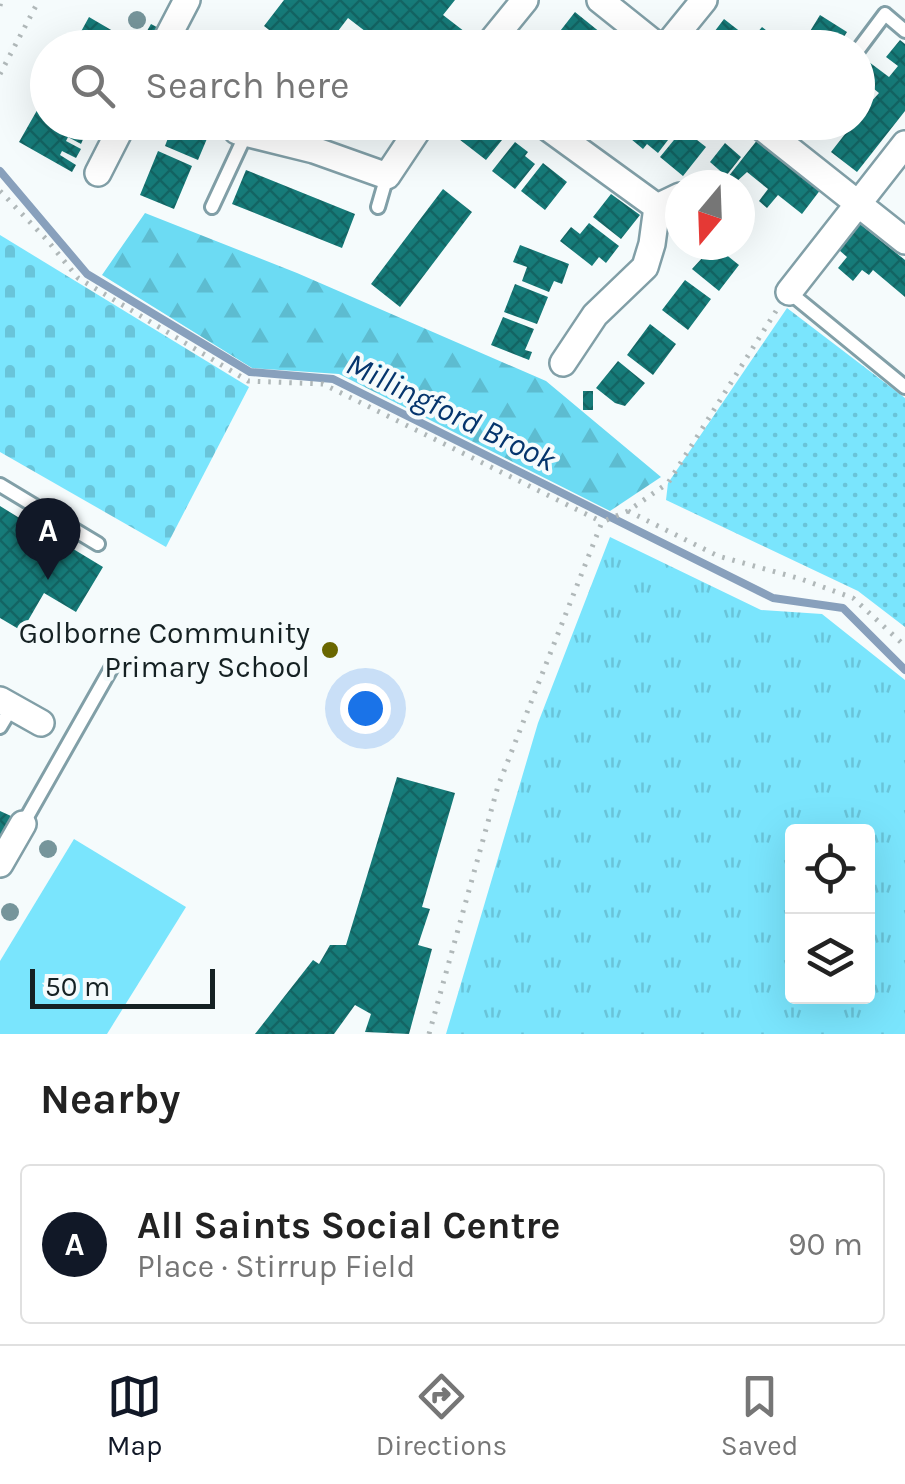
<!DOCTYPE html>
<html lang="en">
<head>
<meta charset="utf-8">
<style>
  :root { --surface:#fff; --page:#f2f2f2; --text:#222; --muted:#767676; --line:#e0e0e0; --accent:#111827 }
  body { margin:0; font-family:Karla,sans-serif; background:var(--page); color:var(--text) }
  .controls { position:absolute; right:30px; bottom:30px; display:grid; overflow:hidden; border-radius:10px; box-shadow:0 10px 40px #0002 }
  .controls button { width:90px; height:90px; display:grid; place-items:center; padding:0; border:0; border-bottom:2px solid var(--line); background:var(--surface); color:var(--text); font:50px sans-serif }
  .compass { position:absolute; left:665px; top:170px; width:90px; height:90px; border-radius:50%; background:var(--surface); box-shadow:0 10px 40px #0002; rotate:199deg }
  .scale { position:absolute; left:30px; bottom:25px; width:185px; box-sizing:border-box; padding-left:10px; border:5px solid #152123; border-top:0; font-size:28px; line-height:35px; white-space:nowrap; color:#152123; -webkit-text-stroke:8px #f5fbfc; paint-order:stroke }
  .you { position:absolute; left:365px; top:708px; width:35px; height:35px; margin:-25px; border:8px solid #fff; border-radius:50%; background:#1a73e8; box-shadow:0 0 0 15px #1a73e833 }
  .badge { display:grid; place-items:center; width:65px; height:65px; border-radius:50%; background:var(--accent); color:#fff; font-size:32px; font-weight:700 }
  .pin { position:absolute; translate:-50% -82px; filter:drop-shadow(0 2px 5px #0008) }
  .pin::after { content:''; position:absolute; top:52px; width:35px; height:30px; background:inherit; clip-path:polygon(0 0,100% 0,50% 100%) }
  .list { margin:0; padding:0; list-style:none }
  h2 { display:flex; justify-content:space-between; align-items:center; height:130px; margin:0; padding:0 40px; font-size:42px }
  h2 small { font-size:32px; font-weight:400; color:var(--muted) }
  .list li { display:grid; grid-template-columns:65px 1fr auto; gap:30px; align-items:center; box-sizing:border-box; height:160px; margin:0 20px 20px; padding:0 20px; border:2px solid var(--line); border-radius:10px }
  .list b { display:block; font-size:38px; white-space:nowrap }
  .list p { margin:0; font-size:32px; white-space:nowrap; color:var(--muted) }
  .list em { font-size:32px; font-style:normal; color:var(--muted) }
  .icon { flex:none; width:55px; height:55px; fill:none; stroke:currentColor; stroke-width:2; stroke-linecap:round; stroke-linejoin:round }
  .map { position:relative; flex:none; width:905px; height:1034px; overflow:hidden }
  .search { position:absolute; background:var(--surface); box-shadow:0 10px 40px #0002; left:30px; right:30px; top:30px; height:110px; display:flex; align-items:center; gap:25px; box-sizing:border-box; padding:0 35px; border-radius:55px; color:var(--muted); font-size:38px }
  .sheet { height:310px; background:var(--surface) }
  nav { display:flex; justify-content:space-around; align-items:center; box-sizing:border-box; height:140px; border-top:2px solid var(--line); background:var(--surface); font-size:28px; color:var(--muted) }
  nav a { display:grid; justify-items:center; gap:5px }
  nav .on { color:var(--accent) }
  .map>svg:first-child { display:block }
  .grass { fill:url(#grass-tufts); fill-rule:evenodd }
  .forest { fill:url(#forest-firs) }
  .cemetery { fill:url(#cemetery-stones) }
  .garden { fill:url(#garden-dots) }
  .pitch { fill:#7ae5fd }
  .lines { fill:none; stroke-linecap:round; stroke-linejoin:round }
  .stream { stroke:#88a0bc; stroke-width:8 }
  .building { fill:url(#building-cross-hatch) }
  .lane-casing { stroke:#819fa7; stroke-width:18 }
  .street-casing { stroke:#819fa7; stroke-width:30 }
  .path { stroke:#b0b8b9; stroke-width:5; stroke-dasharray:2.5 8; stroke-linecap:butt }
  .lane { stroke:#fff; stroke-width:12 }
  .street { stroke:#fff; stroke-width:25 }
  .tree { fill:#76959b }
  .poi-dot { fill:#6a6700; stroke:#f5fbfc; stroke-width:4 }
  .labels { text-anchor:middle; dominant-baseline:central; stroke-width:8; stroke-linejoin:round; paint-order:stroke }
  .poi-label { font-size:30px; fill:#152123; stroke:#f5fbfc; text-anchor:end }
  .water-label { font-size:32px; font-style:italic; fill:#05356d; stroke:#f5fbfc }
</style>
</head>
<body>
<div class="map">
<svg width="905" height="1034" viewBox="0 0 905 1034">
  <defs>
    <pattern id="grass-tufts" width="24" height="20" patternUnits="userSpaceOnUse" patternTransform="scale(2.5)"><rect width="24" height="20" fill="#7ae5fd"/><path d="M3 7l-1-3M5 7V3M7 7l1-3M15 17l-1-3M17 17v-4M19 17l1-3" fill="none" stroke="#69c4d9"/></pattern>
    <pattern id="forest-firs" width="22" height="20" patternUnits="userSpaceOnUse" patternTransform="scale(2.5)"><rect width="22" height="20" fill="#6cdbf3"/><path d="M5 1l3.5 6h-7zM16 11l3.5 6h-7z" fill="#5dbcd0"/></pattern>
    <pattern id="cemetery-stones" width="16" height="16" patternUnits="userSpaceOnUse" patternTransform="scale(2.5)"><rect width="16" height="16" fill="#7ae5fd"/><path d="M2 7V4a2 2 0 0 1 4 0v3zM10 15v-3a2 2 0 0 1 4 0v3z" fill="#69c4d9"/></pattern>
    <pattern id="garden-dots" width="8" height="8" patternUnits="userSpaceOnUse" patternTransform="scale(2.5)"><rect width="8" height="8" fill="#7ae5fd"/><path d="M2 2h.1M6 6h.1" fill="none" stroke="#69c4d9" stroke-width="1.8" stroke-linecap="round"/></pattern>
    <pattern id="building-cross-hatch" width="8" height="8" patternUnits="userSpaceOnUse" patternTransform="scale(2.5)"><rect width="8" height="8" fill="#167b79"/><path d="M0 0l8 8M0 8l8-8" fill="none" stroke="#136463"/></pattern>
  </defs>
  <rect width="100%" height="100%" fill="#f5fbfc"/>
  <path class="grass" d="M610,537L761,610L822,614L905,680V1034H446L538,723ZM792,832H868V996H792Z"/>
  <path class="forest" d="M145,213L297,273L546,381L661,477L610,511L339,374L252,368L102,275Z"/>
  <path class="cemetery" d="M0,235L249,387L166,547L0,452Z"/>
  <path class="garden" d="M787,308L905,398V627L858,591L666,500L668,483Z"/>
  <path class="pitch" d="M74,839L186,907L107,1034H0V961Z"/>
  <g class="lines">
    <path class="stream" d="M0,171L87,274L250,372L333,379L773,598L843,608L905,670"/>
  </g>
  <path class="building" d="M284,0H455L443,15L469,35L459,48H387L348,18L325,48H292L264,26Z
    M575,12L601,33L589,48H572L557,35Z
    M820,15L847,32L837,48H815L804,41Z
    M89,17L118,34L115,39L131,48H72Z
    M724,19L751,40L762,27L789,48H702Z
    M151,24L166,32L157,48H137Z
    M900,40L905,44V111L857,172L831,152L863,111L858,107V98L860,95L870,103L879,93L858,76L869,62L889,77L898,66L886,57Z
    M48,91V122H72L70,126L85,135L81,144L68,137L66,141L81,149L76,158L62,151L60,155L76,165L72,172L19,142Z
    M174,122H214L198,160L165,146Z
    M466,122H491L506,135L486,160L455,136Z
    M613,122H635L627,133Z
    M644,122H672L678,127L658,153L647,144L643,149L631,139Z
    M683,129L706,147L683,176L660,157Z
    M758,139L821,189L802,214L778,195L767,208L759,201L768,189L747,172L735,183L728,177Z
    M515,142L528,152L525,156L535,164L515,189L492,171Z
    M725,143L741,157L726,176L710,162Z
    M158,151L192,166L174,209L140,195Z
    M543,163L567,182L545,210L521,191Z
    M246,170L355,214L342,248L232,204Z
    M443,189L472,212L400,307L371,284Z
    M611,194L640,215L621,239L593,217Z
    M589,223L619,246L606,263L599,257L592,266L560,241L571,227L580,234Z
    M860,224L905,260V297L873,270L869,275L862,270L853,281L838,268L847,257L839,250Z
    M520,245L569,264L562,284L554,281L549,292L522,281L527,267L513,262Z
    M714,245L739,265L719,291L692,269Z
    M685,280L711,299L688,330L662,310Z
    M515,284L548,297L537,324L504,312Z
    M503,317L534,329L525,350L532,352L529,360L491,345Z
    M650,324L676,344L653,375L627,355Z
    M618,361L645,383L625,406L615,403L596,388Z
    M583,391H593V410H583Z
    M0,506L34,527L40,517L70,535L65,544L103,567L76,612L44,593L22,631L0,618Z
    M397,777L455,793L422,907L430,909L418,945L432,949L409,1034L365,1032L371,1014L355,1005L334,1034H255L313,960L319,964L330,945H346Z
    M0,811L11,816L0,837Z"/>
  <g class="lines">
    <g class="lane-casing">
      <path id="lane" d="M858,50L885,14L905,31
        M784,145L801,122
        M212,207L246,134
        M378,207L387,176
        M789,292L905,387
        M0,485L98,544
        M0,727L12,707
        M23,824L112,667"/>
    </g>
    <g class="street-casing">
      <path id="street" d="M600,0L660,48
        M162,48L187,0
        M486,48L525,0
        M665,48L704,0
        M540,122L657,207L652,244L645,267L595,315L563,363
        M755,122L905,241
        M237,131L314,150L387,176L423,122
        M98,173L124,122
        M657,207L680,196
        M789,292L905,144
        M0,700L41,723
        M0,864L23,824"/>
    </g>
    <path class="path" d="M0,6L1,0
      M0,74L39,0
      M0,191L47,240L78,278L248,381L323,384L602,522
      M628,511L718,556L801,579L853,598L905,646
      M429,1034L498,786L602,522L628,511L668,483L776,311"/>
    <use href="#lane" class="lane"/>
    <use href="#street" class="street"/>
  </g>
  <g class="tree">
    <circle cx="137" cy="20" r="9"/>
    <circle cx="48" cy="849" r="9"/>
    <circle cx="10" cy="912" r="9"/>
  </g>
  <circle class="poi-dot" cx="330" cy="650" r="10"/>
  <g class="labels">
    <g class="poi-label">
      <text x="310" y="633">Golborne Community<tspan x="310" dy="34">Primary School</tspan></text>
    </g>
    <g class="water-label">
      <text transform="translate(451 412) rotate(26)">Millingford Brook</text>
    </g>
  </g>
</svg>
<div class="controls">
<button><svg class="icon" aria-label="locate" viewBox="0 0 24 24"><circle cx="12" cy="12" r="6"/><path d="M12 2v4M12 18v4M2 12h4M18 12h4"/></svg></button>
<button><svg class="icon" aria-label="layers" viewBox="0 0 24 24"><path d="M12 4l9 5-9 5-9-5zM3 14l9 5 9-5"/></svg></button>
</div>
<svg class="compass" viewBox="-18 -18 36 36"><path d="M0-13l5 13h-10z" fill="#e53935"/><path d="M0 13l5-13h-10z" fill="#767676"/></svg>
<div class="scale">50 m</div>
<div class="you"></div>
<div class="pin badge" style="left:48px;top:580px">A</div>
<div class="search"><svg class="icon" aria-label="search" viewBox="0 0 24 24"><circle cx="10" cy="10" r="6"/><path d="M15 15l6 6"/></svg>Search here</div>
</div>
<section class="sheet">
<h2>Nearby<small></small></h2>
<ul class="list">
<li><span class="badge">A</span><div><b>All Saints Social Centre</b><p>Place · Stirrup Field</p></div><em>90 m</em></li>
</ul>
</section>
<nav>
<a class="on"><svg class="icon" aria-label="map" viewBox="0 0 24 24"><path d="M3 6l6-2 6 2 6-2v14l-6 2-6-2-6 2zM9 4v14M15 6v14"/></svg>Map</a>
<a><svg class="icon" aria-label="directions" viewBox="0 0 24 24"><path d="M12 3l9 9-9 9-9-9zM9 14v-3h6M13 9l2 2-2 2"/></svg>Directions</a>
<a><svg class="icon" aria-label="saved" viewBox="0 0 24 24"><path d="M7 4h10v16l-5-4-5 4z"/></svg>Saved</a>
</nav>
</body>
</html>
